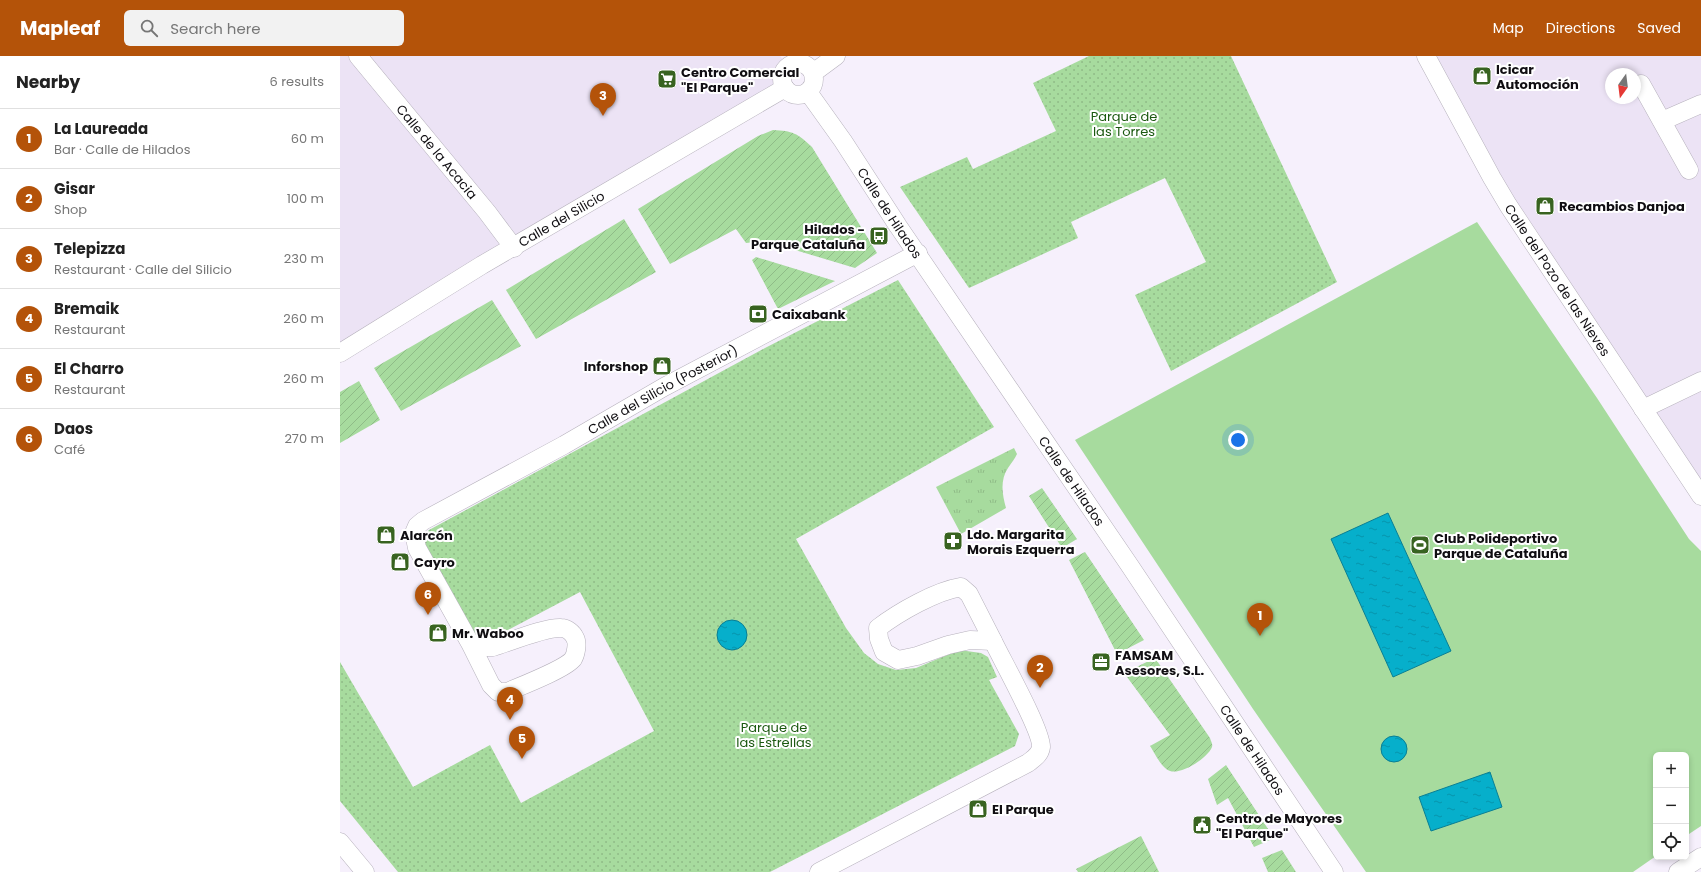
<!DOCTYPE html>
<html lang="en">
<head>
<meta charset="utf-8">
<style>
  :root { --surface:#fff; --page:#f2f2f2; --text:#222; --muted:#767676; --line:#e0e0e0; --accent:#b45309 }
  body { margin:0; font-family:Poppins,sans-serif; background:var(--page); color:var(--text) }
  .controls { position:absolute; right:12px; bottom:12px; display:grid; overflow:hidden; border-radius:6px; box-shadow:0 2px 6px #0003 }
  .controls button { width:36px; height:36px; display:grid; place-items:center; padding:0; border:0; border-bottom:1px solid var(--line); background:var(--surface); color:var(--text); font:20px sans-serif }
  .compass { position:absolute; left:1265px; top:12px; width:36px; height:36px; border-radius:50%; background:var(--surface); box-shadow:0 2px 6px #0003; rotate:194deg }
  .you { position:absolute; left:898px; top:384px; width:14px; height:14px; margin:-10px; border:3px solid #fff; border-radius:50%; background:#1a73e8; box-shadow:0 0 0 6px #1a73e833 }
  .badge { display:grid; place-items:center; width:26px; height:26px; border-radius:50%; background:var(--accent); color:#fff; font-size:13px; font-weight:700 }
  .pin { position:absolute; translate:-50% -33px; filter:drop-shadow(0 1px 2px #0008) }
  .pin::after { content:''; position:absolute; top:21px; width:14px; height:12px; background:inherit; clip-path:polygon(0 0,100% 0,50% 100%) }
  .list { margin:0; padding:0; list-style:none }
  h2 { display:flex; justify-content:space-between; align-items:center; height:52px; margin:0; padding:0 16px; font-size:17px }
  h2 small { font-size:13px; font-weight:400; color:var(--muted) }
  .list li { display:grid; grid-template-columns:26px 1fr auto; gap:12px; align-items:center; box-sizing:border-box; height:60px; padding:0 16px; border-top:1px solid var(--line) }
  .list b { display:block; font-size:15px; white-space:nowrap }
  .list p { margin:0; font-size:13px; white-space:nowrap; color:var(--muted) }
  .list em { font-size:13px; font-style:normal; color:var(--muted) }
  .icon { flex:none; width:22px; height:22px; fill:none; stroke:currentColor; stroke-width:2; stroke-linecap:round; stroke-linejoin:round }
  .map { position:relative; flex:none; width:1361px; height:816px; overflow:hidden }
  header { display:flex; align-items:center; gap:24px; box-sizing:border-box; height:56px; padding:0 20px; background:var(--accent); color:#fff }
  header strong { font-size:19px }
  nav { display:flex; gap:22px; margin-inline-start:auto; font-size:14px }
  .search { width:280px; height:36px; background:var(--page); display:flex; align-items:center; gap:10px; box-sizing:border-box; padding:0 14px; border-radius:6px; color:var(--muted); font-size:15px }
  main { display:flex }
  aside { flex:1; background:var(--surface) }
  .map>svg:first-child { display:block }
  .built { fill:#ece3f5; fill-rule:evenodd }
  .grass { fill:url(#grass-tufts) }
  .park { fill:url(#park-dots) }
  .garden { fill:url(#garden-furrows) }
  .pitch { fill:#a7db9e }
  .water { fill:url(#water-ripples); stroke:#097f94 }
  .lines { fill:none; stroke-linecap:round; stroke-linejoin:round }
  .minor-casing { stroke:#b6b1bc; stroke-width:19 }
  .minor { stroke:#fff; stroke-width:18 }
  .labels { text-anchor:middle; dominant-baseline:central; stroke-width:4; stroke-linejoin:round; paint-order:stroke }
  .poi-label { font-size:13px; font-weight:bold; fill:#100e12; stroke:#fff; text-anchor:start }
  .park-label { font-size:13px; fill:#1b5910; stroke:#fff }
  .street-label { font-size:13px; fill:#100e12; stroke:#fff }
</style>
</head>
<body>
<header>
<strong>Mapleaf</strong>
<div class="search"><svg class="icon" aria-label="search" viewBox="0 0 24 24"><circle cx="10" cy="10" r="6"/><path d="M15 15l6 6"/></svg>Search here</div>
<nav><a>Map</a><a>Directions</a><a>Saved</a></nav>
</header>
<main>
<aside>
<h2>Nearby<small>6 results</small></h2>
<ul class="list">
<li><span class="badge">1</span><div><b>La Laureada</b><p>Bar · Calle de Hilados</p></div><em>60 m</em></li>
<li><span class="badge">2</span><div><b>Gisar</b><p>Shop</p></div><em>100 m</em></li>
<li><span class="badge">3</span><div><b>Telepizza</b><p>Restaurant · Calle del Silicio</p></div><em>230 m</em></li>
<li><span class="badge">4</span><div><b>Bremaik</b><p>Restaurant</p></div><em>260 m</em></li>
<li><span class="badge">5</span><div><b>El Charro</b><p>Restaurant</p></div><em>260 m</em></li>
<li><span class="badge">6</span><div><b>Daos</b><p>Café</p></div><em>270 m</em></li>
</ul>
</aside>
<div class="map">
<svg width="1361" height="816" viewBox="0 0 1361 816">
  <defs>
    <pattern id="grass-tufts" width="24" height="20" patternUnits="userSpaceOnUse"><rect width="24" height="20" fill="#a7db9e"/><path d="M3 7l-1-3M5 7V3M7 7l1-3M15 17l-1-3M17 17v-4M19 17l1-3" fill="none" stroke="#8fbb87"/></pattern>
    <pattern id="park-dots" width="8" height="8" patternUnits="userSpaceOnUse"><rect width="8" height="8" fill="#a7db9e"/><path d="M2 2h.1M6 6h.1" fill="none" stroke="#8fbb87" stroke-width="1.8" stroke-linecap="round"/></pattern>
    <pattern id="garden-furrows" width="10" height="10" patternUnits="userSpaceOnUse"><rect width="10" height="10" fill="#a7db9e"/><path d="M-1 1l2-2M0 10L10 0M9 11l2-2" fill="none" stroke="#8fbb87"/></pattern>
    <pattern id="water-ripples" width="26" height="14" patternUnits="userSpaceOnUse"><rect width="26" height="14" fill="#06afcb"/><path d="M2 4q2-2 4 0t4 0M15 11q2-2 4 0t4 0" fill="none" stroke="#0695ad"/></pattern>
  </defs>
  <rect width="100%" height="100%" fill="#f6f0fc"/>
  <path class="built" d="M0,0H440L448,10L443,16L441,24L0,297Z
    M1086,0H1361V440L1303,353ZM1271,18H1295V42H1271Z"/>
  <path class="grass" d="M674,392L677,398C675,403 671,407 668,412C660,424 662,438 666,452L621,478L596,431Z"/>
  <path class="park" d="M749,0H891L997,226L831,315L795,239L866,206L825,122L731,166L738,182L629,232L560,131L627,101L633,113L716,75L693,27Z
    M558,224L654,371L456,483L506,572L524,597L538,608L556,614L576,612L619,594L641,597L648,601L657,621L649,624L679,678L675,690L430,816H58L0,745V606L73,731L150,689L181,747L314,675L240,536L153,582L137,583L83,490V480L89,474L425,292Z"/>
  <path class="garden" d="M433,74C453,75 457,77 472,91L537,197L515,212L425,185L406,187L396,173L330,208L298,153L418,80Z
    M284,163L316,216L196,283L166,234Z
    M416,201L495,225L438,253L412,204Z
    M152,244L181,290L61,355L34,312Z
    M19,325L40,364L0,387V336Z
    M702,432L737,483L722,492L689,440Z
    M745,496L804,584L777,598L729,504Z
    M815,602L870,682C871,686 873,688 872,691C868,702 841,719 830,715C821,712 815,697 810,690L830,679L784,617Z
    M886,709L934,782L914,791L888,742L877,749L868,723Z
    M801,780L819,816H738L736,813Z
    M942,794L956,816H928L922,802Z"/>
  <path class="pitch" d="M1137,166L1257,342L1349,483L1361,495V770L1346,780V699H1316V800L1293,816H1026L913,653L735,384Z"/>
  <path class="water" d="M1048,457L1111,595L1053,621L991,483Z
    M377 579a15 15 0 1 1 30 0a15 15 0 1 1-30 0Z
    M1041 693a13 13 0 1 1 26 0a13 13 0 1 1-26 0Z
    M1150,716L1162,751L1091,775L1079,741Z"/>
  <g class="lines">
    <g class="minor-casing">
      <g id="minor">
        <path id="s1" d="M18,0L147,156L174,192"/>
        <path id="s2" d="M1086,0L1152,122L1168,149L1361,440"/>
        <circle cx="458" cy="23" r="16"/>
        <path d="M473,17L496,0"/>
        <path d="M1301,28L1349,114"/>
        <path id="s3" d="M468,36L503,85L558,170L790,510L994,816"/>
        <path d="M1322,65L1361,48"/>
        <path id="s4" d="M0,297L142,209L445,32"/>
        <path d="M1303,353L1361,325"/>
        <path d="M621,531L629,538L653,585L630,584L608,589L577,600L558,604L544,596L539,583L538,572C559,556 596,535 621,531Z"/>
        <path id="s5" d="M130,587L144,591H153C170,586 205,571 221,572C227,572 233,577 235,582C238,587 236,598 233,603C225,613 181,630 167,636H158L151,629L130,587L77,492L74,477L77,470L83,465L224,389L324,331L578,197"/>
        <path d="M0,786L25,816"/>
        <path d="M479,816L688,707C694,702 700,699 701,691C702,675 662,604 653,585"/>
        <path d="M1338,816L1361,801"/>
      </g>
    </g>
    <use href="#minor" class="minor"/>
  </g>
  <defs>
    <g id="shop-square" transform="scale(1)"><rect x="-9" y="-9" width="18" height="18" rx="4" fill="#386320" stroke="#fff"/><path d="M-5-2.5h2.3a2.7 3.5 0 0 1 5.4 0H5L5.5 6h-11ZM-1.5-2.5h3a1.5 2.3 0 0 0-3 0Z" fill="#fff"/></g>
    <g id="supermarket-square" transform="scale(1)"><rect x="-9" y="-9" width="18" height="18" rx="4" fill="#386320" stroke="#fff"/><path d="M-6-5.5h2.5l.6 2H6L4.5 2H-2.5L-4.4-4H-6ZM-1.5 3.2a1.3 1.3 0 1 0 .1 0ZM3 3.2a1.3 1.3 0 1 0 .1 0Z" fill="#fff"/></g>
    <g id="bus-square" transform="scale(1)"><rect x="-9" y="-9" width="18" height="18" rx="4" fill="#386320" stroke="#fff"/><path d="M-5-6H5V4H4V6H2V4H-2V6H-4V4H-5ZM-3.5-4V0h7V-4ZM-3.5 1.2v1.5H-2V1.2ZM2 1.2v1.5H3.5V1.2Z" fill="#fff"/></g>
    <g id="bank-square" transform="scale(1)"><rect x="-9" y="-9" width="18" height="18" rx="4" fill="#386320" stroke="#fff"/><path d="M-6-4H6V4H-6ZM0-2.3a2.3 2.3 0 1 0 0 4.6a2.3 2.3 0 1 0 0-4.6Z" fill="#fff"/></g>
    <g id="pharmacy-square" transform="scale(1)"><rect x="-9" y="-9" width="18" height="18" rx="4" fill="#386320" stroke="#fff"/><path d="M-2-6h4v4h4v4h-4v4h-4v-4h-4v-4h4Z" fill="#fff"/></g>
    <g id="stadium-square" transform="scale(1)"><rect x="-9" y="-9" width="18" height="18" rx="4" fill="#386320" stroke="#fff"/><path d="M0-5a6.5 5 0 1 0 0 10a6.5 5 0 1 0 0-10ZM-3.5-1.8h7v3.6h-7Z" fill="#fff"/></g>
    <g id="office-square" transform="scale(1)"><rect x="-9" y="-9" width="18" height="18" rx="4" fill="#386320" stroke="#fff"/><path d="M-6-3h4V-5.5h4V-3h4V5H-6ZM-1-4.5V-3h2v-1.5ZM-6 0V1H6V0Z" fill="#fff"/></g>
    <g id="civic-square" transform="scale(1)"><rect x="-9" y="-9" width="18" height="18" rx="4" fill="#386320" stroke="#fff"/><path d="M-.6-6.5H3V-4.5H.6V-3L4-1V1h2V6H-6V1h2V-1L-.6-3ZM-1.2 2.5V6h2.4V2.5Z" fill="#fff"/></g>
  </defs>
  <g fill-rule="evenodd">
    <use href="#shop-square" x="1142" y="20"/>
    <use href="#supermarket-square" x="327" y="23"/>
    <use href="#shop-square" x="1205" y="150"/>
    <use href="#bus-square" x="539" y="180"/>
    <use href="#bank-square" x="418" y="258"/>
    <use href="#shop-square" x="322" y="310"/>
    <use href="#shop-square" x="46" y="479"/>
    <use href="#pharmacy-square" x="613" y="485"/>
    <use href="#stadium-square" x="1080" y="489"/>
    <use href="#shop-square" x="60" y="506"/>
    <use href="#shop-square" x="98" y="577"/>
    <use href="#office-square" x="761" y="606"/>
    <use href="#shop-square" x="638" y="753"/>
    <use href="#civic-square" x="862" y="769"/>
  </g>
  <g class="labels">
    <g class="poi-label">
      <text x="1156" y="13">Icicar<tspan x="1156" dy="15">Automoción</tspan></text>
      <text x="341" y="16">Centro Comercial<tspan x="341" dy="15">"El Parque"</tspan></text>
      <text x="1219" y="150">Recambios Danjoa</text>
      <text x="525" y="173" text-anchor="end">Hilados -<tspan x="525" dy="15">Parque Cataluña</tspan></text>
      <text x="432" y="258">Caixabank</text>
      <text x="308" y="310" text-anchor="end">Inforshop</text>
      <text x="627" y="478">Ldo. Margarita<tspan x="627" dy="15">Morais Ezquerra</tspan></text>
      <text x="60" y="479">Alarcón</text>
      <text x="1094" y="482">Club Polideportivo<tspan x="1094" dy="15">Parque de Cataluña</tspan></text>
      <text x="74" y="506">Cayro</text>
      <text x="112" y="577">Mr. Waboo</text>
      <text x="775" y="599">FAMSAM<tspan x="775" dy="15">Asesores, S.L.</tspan></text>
      <text x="652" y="753">El Parque</text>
      <text x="876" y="762">Centro de Mayores<tspan x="876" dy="15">"El Parque"</tspan></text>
    </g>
    <g class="park-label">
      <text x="784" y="60">Parque de<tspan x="784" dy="15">las Torres</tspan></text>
      <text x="434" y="671">Parque de<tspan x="434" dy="15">las Estrellas</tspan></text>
    </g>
    <g class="street-label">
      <text stroke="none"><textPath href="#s1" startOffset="124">Calle de la Acacia</textPath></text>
      <text stroke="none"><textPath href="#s3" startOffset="146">Calle de Hilados</textPath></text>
      <text stroke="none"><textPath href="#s4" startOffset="259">Calle del Silicio</textPath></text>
      <text stroke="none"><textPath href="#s2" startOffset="260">Calle del Pozo de las Nieves</textPath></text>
      <text stroke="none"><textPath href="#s5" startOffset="687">Calle del Silicio (Posterior)</textPath></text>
      <text stroke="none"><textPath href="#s3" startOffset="470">Calle de Hilados</textPath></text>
      <text stroke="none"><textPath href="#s3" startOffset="794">Calle de Hilados</textPath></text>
    </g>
  </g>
</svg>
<div class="controls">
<button>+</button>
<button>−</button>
<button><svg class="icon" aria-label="locate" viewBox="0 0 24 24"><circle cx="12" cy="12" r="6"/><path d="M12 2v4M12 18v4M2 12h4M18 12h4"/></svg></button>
</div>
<svg class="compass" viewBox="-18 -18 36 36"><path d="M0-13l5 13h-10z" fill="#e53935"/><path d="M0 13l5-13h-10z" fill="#767676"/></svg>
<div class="you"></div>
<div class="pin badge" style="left:920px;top:580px">1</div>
<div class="pin badge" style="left:700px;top:632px">2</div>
<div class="pin badge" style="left:263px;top:60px">3</div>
<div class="pin badge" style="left:170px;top:664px">4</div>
<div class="pin badge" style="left:182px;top:703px">5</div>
<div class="pin badge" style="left:88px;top:559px">6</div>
</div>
</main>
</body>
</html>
